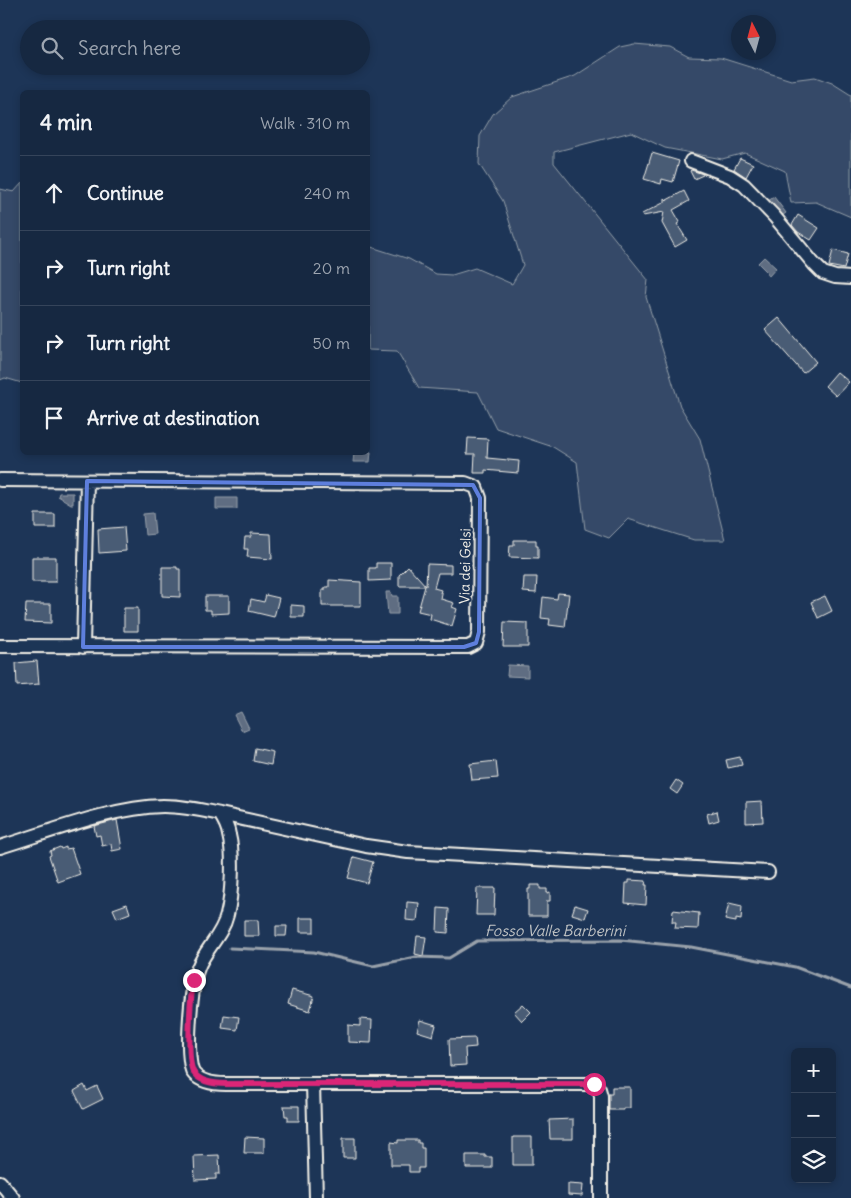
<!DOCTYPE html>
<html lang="en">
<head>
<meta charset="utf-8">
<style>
  :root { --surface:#162841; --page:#1f3048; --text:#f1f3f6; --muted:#9ea6b1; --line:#35445a }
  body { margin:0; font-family:Delius,sans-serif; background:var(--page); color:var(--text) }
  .controls { position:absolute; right:15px; bottom:15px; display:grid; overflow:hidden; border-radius:8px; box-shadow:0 2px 8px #0003 }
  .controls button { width:45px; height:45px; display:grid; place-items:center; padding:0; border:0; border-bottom:1px solid var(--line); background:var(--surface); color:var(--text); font:25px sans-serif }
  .compass { position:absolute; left:731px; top:15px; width:45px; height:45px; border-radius:50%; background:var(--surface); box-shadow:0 2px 8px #0003; rotate:354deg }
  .stop { position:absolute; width:15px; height:15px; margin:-11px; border:4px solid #db2777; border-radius:50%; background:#fff }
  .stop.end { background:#db2777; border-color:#fff; box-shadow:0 1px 5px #0008 }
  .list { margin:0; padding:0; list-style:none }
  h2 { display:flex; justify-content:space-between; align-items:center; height:65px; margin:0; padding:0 20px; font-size:21px }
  h2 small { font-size:16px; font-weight:400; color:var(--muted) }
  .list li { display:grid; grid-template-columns:32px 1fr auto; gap:15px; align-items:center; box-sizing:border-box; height:75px; padding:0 20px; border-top:1px solid var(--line) }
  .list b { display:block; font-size:19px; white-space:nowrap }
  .list em { font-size:16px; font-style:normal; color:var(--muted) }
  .icon { flex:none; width:28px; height:28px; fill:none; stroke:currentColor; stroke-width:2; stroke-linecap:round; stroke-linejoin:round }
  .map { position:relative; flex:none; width:851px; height:1198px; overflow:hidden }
  .search { position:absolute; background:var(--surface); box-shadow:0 2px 8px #0003; left:20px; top:20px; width:350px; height:55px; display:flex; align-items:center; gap:12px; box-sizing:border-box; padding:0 18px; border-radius:28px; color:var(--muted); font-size:19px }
  .panel { position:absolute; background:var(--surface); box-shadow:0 2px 8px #0003; left:20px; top:90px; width:350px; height:365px; border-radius:8px }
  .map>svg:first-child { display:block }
  .green { fill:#354a67; stroke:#949ea8 }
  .water { fill:#5e6d82; stroke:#9aa2ab }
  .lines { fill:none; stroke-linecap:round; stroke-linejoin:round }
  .stream { stroke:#9aa2ab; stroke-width:3 }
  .building { fill:#485b74; stroke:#f4f1e8 }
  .minor-casing { stroke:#f4f1e8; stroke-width:16 }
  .minor { stroke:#1d3557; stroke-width:12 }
  .route { stroke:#db2777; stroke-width:6 }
  .marked { fill:none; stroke:#5e7fdd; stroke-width:4; stroke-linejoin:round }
  .labels { text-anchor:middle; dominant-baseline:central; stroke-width:4.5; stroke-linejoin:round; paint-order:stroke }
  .street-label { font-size:14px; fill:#f4f1e8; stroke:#1d3557 }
  .water-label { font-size:15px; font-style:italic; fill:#c0c3c4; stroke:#1d3557 }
</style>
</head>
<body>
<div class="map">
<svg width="851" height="1198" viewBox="0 0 851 1198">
  <rect width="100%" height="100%" fill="#1d3557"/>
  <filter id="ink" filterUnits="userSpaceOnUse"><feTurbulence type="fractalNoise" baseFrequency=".02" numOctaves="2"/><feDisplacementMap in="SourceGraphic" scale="10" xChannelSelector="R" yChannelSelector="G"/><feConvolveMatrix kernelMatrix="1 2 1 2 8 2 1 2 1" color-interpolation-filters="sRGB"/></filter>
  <g filter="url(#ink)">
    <path class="green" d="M634,44L670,47L689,57L721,58L791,80L815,77L832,83L851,95V217L816,202L791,203L785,171L745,153L722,159L665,148L631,132L554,152V163L648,280L646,297L680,406L700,439L725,540H694L628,519L609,538L585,529L577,462L553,447L496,428L478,392L419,388L397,351L368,350V246L409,259L436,274L452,275L475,268L512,284L523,265L503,201L479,164L480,136L493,114L512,97L575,76L620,47Z
      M22,183V383L5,378L0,380V189L14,192Z"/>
    <path class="water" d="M774,197L786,213L780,217L768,201Z
      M764,257L776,268L769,276L766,274L767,272L758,263Z
      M371,452L370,462H353L354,453Z
      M59,493H73V504H71L58,496Z
      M216,498H237V509H216Z
      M153,513L155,534L145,535L143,514Z
      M386,592H391L392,596H398V614H388Z
      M508,665L528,666V677L507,676Z
      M241,712L249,728L242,731L234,715Z"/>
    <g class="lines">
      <path class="stream" d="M230,948L314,952L373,966L416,957L449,958L477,941L620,940L691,947L795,967L851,988"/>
    </g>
    <path class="building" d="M652,153L679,161L673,182L662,179L661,184L644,179Z
      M740,158L753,164L746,177L734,169Z
      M691,170L703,174V175L694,179L690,171Z
      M684,191L689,201L673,210L680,222L677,224L687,240L675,247L662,223L664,212L643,216L642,214L665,202V198L667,200Z
      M798,215L819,228L811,240L798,232L792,225Z
      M833,250L848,254L844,269L829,266Z
      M779,318L816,362L803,373L765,330Z
      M837,372L849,382L836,396L825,386Z
      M468,438L488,439L487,458L519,461L518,473L485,470V473H474L475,454H467Z
      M35,514H55V528H35Z
      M124,527L126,551L99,553L98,529Z
      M251,533L271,534L272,559L247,557L248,549H244L245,537H251Z
      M514,540H536V546H538V558L509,557L510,545H514Z
      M32,557H56V582H32Z
      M376,563H391V580L369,581V568H376Z
      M427,564L451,565V573H438L434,588L441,590L440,593H442L441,599L454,603L452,607L457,609L452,626L430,619L431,614L418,611L425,586H399V575L408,566L426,586Z
      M162,567H177V569H180V597L162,596Z
      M524,577H537L536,593L523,592Z
      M329,580L361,582V606H322V590H325V587H329Z
      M558,593L569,594L565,627L549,625L550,619L541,618L543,597L557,599Z
      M266,595L279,598L274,617L249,611L251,599L264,602Z
      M205,596H229V613L211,614V610H205Z
      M825,596L832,611L818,618L811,602Z
      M26,604H51V623L25,622Z
      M291,605L304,606V617H291Z
      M124,608H138V631H124Z
      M504,622L528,623V647H503Z
      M37,661L39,684L17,686L16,663Z
      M255,748L273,752L271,765L253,761Z
      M740,757L742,765L728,768L726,760Z
      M496,761L498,778L472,780L470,764Z
      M676,780L683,785L677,794L670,789Z
      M762,801L763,822L746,823V802Z
      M717,811L719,820L709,823L707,814Z
      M117,820L122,849L112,851L111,844L102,846L100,835L96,836L94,826Z
      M60,847L61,849L66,847V849L71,848L80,874L58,882L49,856L51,855L50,851Z
      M354,857L373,862L367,883L348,878Z
      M629,880L646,881L645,885H647L646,905L625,903L626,883H629Z
      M530,885H540V889H547V893L550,892V901H547V916H528V889H530Z
      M477,888H495L494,915H476Z
      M407,902L419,903L417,921L406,920Z
      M729,903L742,906L741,920L736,919V922L725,920Z
      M127,904L130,913L117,918L113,909Z
      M575,905L588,909L585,918L572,914Z
      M438,908L449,909L448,933L437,932Z
      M673,910L699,913L698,929L675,928L676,922H672Z
      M300,918H314V932H300Z
      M244,920H258L259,936H244Z
      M276,926H287L286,936H276Z
      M417,936L426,937L423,956L415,954Z
      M292,990L314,996L310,1011L288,1004Z
      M523,1004L531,1012L522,1021L514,1012Z
      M224,1015L239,1017L237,1030L222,1028Z
      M360,1019L372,1020L371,1043L348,1042V1025L360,1026Z
      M420,1020L436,1025L433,1036L417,1031Z
      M475,1038L476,1047L465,1048L466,1065L450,1066L449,1039Z
      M84,1085L87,1091L97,1086L103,1099L83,1109L74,1091Z
      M612,1087H630V1108H623V1110H609V1094H612Z
      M284,1106H299V1121H288V1116H285Z
      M573,1119V1139H550L549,1120Z
      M245,1137L264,1138V1153H244Z
      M513,1137H532V1165H513Z
      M343,1138H355V1158H343Z
      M398,1140H418V1143H421V1148H424V1168H418V1172H409V1165H391V1142L398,1143Z
      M219,1155L220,1174H216V1179L195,1180L194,1156Z
      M466,1155H485V1157H492V1168H466Z
      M568,1184L583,1185L582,1196L568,1195Z"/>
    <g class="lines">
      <g class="minor-casing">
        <path id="minor" d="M691,161L730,176L744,185L774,216L814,264L823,273L835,277L851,278
          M0,480L465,483L476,487L480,498L479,632L476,643L468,647L0,646
          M83,647L87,481
          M220,814L366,846L408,852L768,872
          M0,847C50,832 112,807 163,806C183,806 201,810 220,814C224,820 228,827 229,835C234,854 232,896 227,915C222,936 205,949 198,968C191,984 184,1062 194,1074C202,1083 216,1084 226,1084H594L599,1089L601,1096V1198
          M313,1084L316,1198
          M0,1182L13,1198"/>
      </g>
      <use href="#minor" class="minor"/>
    </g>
  </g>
  <g class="lines" filter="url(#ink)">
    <path class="route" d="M194,980C190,995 186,1063 194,1073C201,1083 215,1084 226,1084H594"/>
  </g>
  <path class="marked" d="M87,481L473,485L480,498L479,632L476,643L464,647H83Z"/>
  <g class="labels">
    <g class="street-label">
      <text transform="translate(465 566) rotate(-89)">Via dei Gelsi</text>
    </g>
    <g class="water-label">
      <text x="555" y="930">Fosso Valle Barberini</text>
    </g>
  </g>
</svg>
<div class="controls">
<button>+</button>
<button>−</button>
<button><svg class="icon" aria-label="layers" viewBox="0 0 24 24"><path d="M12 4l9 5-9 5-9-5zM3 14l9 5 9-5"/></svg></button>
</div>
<svg class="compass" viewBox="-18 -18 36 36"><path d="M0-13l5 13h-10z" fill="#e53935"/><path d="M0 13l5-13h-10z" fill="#9ea6b1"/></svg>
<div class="stop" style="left:594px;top:1084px"></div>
<div class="stop end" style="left:194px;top:980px"></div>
<div class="search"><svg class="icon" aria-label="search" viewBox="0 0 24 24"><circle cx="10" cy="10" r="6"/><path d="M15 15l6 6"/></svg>Search here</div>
<section class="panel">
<h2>4 min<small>Walk · 310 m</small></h2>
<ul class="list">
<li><svg class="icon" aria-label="ahead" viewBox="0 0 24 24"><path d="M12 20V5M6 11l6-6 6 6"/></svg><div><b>Continue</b></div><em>240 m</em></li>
<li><svg class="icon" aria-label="right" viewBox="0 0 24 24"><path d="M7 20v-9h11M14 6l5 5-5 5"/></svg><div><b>Turn right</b></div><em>20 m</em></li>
<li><svg class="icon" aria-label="right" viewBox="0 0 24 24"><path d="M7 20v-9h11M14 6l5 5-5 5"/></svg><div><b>Turn right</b></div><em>50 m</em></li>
<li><svg class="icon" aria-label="arrive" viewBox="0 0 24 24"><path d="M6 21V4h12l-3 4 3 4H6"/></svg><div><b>Arrive at destination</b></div></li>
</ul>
</section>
</div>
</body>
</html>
